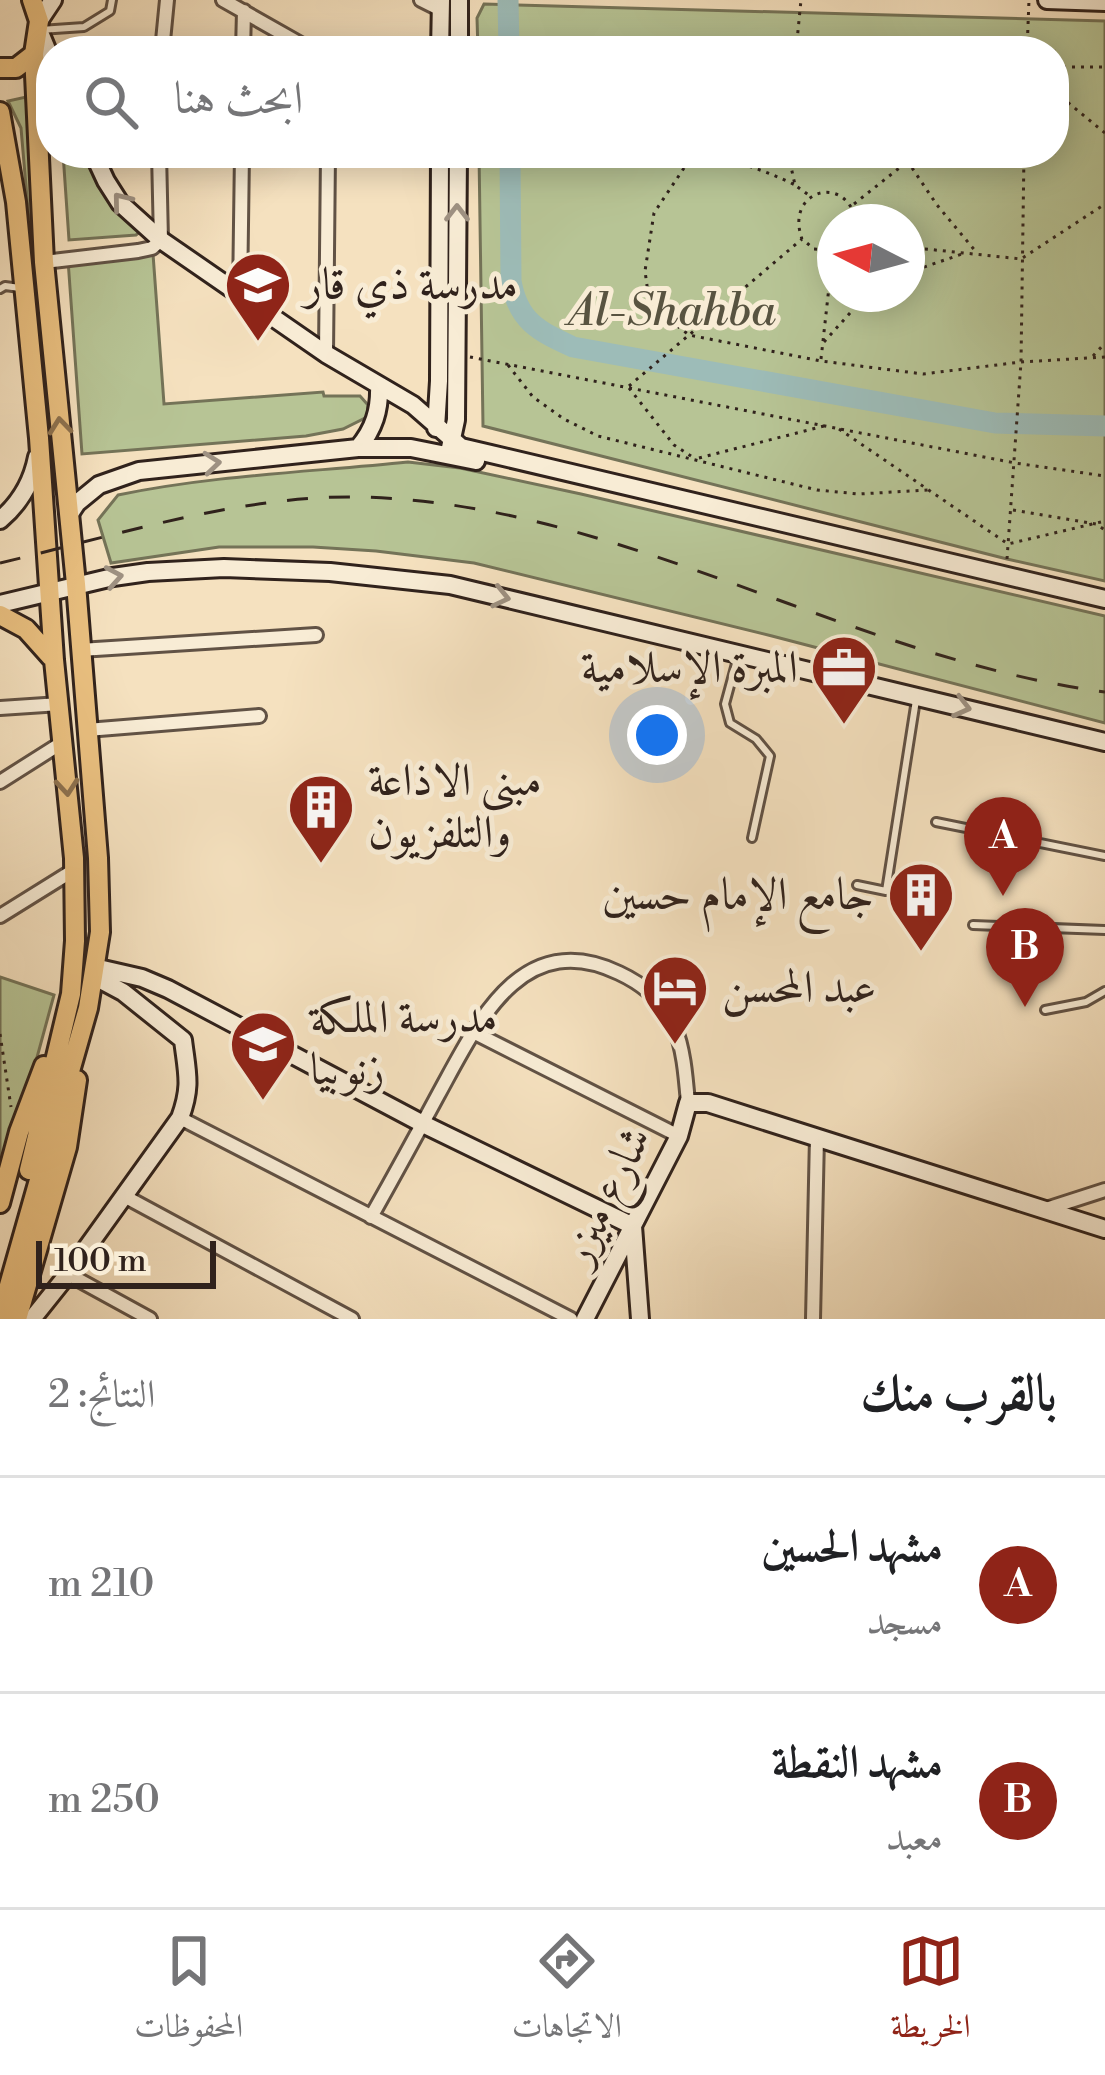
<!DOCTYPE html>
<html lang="ar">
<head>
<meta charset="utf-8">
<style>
  :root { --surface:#fff; --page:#f2f2f2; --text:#202124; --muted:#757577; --line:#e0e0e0; --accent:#8f2418 }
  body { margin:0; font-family:"Libre Bodoni",Amiri,serif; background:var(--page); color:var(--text); direction:rtl }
  .compass { position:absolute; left:817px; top:204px; width:108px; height:108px; border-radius:50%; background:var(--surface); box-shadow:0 6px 30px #0003; rotate:276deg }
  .scale { position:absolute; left:36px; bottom:30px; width:180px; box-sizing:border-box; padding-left:12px; border:6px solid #30221c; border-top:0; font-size:33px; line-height:42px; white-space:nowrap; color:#30221c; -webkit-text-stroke:9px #f8ecd5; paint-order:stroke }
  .you { position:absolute; left:657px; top:735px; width:42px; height:42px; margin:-30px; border:9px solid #fff; border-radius:50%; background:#1a73e8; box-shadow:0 0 0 18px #1a73e833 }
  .badge { display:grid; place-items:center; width:78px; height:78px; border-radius:50%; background:var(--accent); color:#fff; font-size:39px; font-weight:700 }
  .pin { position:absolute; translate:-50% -99px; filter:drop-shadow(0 3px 6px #0008) }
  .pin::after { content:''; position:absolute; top:63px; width:42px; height:36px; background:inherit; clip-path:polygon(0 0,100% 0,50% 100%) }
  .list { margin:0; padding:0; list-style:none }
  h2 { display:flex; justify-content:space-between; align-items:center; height:156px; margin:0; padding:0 48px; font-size:51px }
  h2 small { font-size:39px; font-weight:400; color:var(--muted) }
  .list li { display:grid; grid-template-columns:78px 1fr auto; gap:36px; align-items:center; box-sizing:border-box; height:216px; padding:0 48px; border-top:3px solid var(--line) }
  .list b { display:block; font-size:45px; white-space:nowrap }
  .list p { margin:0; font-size:39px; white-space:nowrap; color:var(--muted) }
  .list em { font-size:39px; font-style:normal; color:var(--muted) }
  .icon { flex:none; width:66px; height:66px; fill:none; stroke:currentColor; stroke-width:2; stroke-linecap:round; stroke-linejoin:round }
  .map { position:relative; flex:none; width:1105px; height:1319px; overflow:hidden; direction:ltr }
  .search { position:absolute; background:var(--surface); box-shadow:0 6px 30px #0003; left:36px; right:36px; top:36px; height:132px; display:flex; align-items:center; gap:30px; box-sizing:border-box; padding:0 42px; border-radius:48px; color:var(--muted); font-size:45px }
  .sheet { height:588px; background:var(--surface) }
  nav { display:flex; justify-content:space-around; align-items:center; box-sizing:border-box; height:168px; border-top:3px solid var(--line); background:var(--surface); font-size:33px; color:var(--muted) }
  nav a { display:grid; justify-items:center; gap:6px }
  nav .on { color:var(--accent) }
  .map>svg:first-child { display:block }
  .green { fill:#b7c495; stroke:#747358; stroke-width:3; fill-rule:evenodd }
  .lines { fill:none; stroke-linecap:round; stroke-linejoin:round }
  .river { stroke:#9dbcb8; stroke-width:21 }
  .lane-casing { stroke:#615245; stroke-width:12 }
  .street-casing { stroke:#615245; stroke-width:18 }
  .secondary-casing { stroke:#30221c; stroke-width:22 }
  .primary-casing { stroke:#30221c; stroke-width:24 }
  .path { stroke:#30221c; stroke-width:3; stroke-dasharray:3 6; stroke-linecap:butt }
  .lane { stroke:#f8ecd5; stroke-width:6 }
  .street { stroke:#f8ecd5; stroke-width:12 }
  .secondary { stroke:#f8ecd5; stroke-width:16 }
  .primary { stroke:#eac080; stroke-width:18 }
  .rail { stroke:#30221c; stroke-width:3; stroke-dasharray:21 21; stroke-linecap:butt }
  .oneway { stroke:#9e9182 }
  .oneway2 { stroke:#8d714e }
  .labels { text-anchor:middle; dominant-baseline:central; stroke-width:10; stroke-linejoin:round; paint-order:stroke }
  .poi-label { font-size:45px; fill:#30221c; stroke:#f8ecd5; text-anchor:start }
  .park-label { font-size:45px; font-style:italic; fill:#585340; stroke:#f8ecd5 }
  .street-label { font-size:45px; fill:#30221c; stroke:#f8ecd5 }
</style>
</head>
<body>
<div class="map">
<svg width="1105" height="1319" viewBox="0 0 1105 1319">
  <rect width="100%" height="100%" fill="#f5e1bf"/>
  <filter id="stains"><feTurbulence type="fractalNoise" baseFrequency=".00167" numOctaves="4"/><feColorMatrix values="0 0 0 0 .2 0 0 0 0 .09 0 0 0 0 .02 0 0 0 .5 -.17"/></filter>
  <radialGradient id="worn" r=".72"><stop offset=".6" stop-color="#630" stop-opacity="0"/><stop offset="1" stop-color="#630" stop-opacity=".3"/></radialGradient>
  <path class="green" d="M484,4L1105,21V581L1007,559L483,426L479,153H1054V51H478L477,18ZM835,222H907V294H835Z
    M26,97L59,488L52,489L21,128L8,101Z
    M63,153H88L146,227L136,235L69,240Z
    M153,254L164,404L323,392L324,396H360L368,405L367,417L343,429L306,436L82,454L68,260Z
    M408,462L460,468L581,494L1105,616V723L772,636L474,563L376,551L313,547H219L111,563L98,520L118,495C214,475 312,472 408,462Z
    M0,977L54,995L0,1193Z"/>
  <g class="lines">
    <path class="river" d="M508,0L509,51
      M510,153L511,281C518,321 538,331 573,347L995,423L1105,426"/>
    <g class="lane-casing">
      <path id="lane" d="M40,30L84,27L110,11L112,0
        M0,289L5,286L20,288
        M738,656L725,704L730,723L756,739L770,756L752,838
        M936,822L1105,856
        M857,885L886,891L916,700
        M973,925L1105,930
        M1045,1010L1086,1002L1105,991"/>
    </g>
    <g class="street-casing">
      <path id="street" d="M223,0L313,51
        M421,0L441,10
        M162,51L167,0
        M243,51L244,11
        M44,262L138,251L152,248L161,240L159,153
        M240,296L242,153
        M326,354L328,153
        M80,650L316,635
        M0,708L60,704
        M87,730L259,716
        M0,782L63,742
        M0,916L74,870
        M473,1032L679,1136
        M180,1118L571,1319
        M124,1196L352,1319
        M1043,1210L1105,1190
        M371,1217C394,1176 416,1136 438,1095C477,1024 521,926 619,973C679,1001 683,1043 688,1103
        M68,1274L150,1319
        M813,1319L817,1137"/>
    </g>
    <g class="secondary-casing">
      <path id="secondary" d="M1047,0L1105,2
        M39,21L53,0
        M39,30L51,59
        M440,51L441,0
        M459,51V0
        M93,153L106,181L120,203L161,240L326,354L413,405L461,447L1105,599
        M436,428L439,381L440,153
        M358,448C374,429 380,410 379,385
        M450,448L456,420L458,153
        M69,515L77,503L99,485L139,471L358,448H411L476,461
        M0,520C20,503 32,483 37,457
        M0,604L113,577L148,572L224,568L330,572L450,585L1105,742
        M94,967L142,978L168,989L423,1124L633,1226L640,1319
        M32,1319L68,1274L180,1118C192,1086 187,1073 183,1040L123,992L95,977
        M585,1319L679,1136L688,1103H708L1105,1229"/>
    </g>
    <g class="primary-casing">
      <path id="primary" d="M0,68H16L34,54
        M0,112L16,202L39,438L54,660L74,858L75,941L71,994L29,1170
        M0,615L26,629L51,657
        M0,1203L19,1132L44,1066
        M0,1317L88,1008L100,932L98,858L76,584L44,262L34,54L39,21L32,0
        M17,1319L67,1147L77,1080"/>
    </g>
    <path class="path" d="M796,51L801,0
      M1027,51L1029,0
      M1054,67H1105
      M1054,91L1105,133
      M694,153L654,213L645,271L648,293L657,310L689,335L821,361L923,374L1021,362L1105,357
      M697,153C732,160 763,169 795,185
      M788,153L795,185L810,196
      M902,153L937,205L977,253
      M854,204L918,153
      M907,247L1021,259L1105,204
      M835,250L814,249L802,239C784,189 848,173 856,222
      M907,273L962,254
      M824,342L858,304L873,294
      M1093,356L1105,343
      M470,357L1015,463L1105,476
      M821,359L833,251
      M508,365L533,397L564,419L598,436L817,490L859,494L928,490
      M629,386L802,239
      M629,388L674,445L691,456
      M839,429L1008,544L1105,521
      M699,458L824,426
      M1013,510L1096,524L1105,530
      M1007,559L1021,362L1024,153
      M0,1034L11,1107"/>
    <use href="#lane" class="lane"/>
    <use href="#street" class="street"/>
    <use href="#secondary" class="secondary"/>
    <use href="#primary" class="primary"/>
    <path class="rail" d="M0,563C114,536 240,495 358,497C620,502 848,658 1105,692"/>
  </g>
  <defs><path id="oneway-chevron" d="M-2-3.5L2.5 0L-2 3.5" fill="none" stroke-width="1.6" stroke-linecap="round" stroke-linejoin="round" transform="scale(3)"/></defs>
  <g class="oneway">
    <use href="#oneway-chevron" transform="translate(121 201) rotate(-129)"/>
    <use href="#oneway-chevron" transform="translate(457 213) rotate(-90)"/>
    <use href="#oneway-chevron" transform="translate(212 463) rotate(-6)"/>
    <use href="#oneway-chevron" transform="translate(114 577) rotate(-10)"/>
    <use href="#oneway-chevron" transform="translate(501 597) rotate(13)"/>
    <use href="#oneway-chevron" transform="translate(962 707) rotate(14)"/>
  </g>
  <g class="oneway2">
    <use href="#oneway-chevron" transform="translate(60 426) rotate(-96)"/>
    <use href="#oneway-chevron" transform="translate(67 787) rotate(85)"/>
  </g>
  <defs>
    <g id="school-pin" transform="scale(3.45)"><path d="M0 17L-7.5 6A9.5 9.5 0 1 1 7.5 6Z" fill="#8f2418" stroke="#f8ecd5"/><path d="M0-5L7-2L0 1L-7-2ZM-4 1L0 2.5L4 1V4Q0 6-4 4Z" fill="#fff"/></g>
    <g id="office-pin" transform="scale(3.45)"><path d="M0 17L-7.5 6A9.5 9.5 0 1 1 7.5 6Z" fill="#8f2418" stroke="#f8ecd5"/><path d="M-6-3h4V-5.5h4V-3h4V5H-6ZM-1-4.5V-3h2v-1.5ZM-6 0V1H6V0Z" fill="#fff"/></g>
    <g id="building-pin" transform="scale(3.45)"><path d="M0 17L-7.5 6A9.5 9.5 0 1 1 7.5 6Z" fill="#8f2418" stroke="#f8ecd5"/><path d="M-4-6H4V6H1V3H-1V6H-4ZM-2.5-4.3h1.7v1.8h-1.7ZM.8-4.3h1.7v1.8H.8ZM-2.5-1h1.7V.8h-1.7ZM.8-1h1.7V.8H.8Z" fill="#fff"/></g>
    <g id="hotel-pin" transform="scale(3.45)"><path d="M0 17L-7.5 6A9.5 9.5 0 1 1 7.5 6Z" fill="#8f2418" stroke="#f8ecd5"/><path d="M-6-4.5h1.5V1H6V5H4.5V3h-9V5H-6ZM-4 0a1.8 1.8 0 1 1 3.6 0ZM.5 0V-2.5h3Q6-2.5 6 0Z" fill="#fff"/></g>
  </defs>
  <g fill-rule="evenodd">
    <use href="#school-pin" x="258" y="285"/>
    <use href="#office-pin" x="844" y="668"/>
    <use href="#building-pin" x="321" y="807"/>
    <use href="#building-pin" x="921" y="895"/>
    <use href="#hotel-pin" x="675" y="988"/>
    <use href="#school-pin" x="263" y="1044"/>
  </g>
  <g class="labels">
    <g class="poi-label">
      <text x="304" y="285">مدرسة ذي قار</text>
      <text x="798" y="668" text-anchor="end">المبرة الإسلامية</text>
      <text x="368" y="781">مبنى الاذاعة<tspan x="368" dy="52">والتلفزيون</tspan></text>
      <text x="874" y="895" text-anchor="end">جامع الإمام حسين</text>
      <text x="722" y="988">عبد المحسن</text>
      <text x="310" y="1018">مدرسة الملكة<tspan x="310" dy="52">زنوبيا</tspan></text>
    </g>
    <g class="park-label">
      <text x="672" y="311">Al-Shahba</text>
    </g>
    <g class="street-label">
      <text transform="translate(607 1196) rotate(-64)">شارع ميزر</text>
    </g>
  </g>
  <rect width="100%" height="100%" filter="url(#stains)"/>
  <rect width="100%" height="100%" fill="url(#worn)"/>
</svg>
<svg class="compass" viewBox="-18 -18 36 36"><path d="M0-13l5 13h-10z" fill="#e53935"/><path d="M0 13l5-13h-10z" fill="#757577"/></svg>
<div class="scale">100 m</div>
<div class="you"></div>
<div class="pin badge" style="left:1003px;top:896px">A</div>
<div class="pin badge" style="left:1025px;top:1007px">B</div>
<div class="search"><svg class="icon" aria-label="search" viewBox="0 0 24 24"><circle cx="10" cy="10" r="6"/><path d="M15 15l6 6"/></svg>ابحث هنا</div>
</div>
<section class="sheet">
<h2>بالقرب منك<small>النتائج: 2</small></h2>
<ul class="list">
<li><span class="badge">A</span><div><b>مشهد الحسين</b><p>مسجد</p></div><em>210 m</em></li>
<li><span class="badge">B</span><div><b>مشهد النقطة</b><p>معبد</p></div><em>250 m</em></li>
</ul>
</section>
<nav>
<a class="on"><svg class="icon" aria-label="map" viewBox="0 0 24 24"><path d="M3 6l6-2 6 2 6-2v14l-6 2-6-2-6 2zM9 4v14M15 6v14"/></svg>الخريطة</a>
<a><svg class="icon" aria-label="directions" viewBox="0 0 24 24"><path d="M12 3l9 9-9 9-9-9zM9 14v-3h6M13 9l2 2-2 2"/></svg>الاتجاهات</a>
<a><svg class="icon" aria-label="saved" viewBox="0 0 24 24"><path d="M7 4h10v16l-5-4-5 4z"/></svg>المحفوظات</a>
</nav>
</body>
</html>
